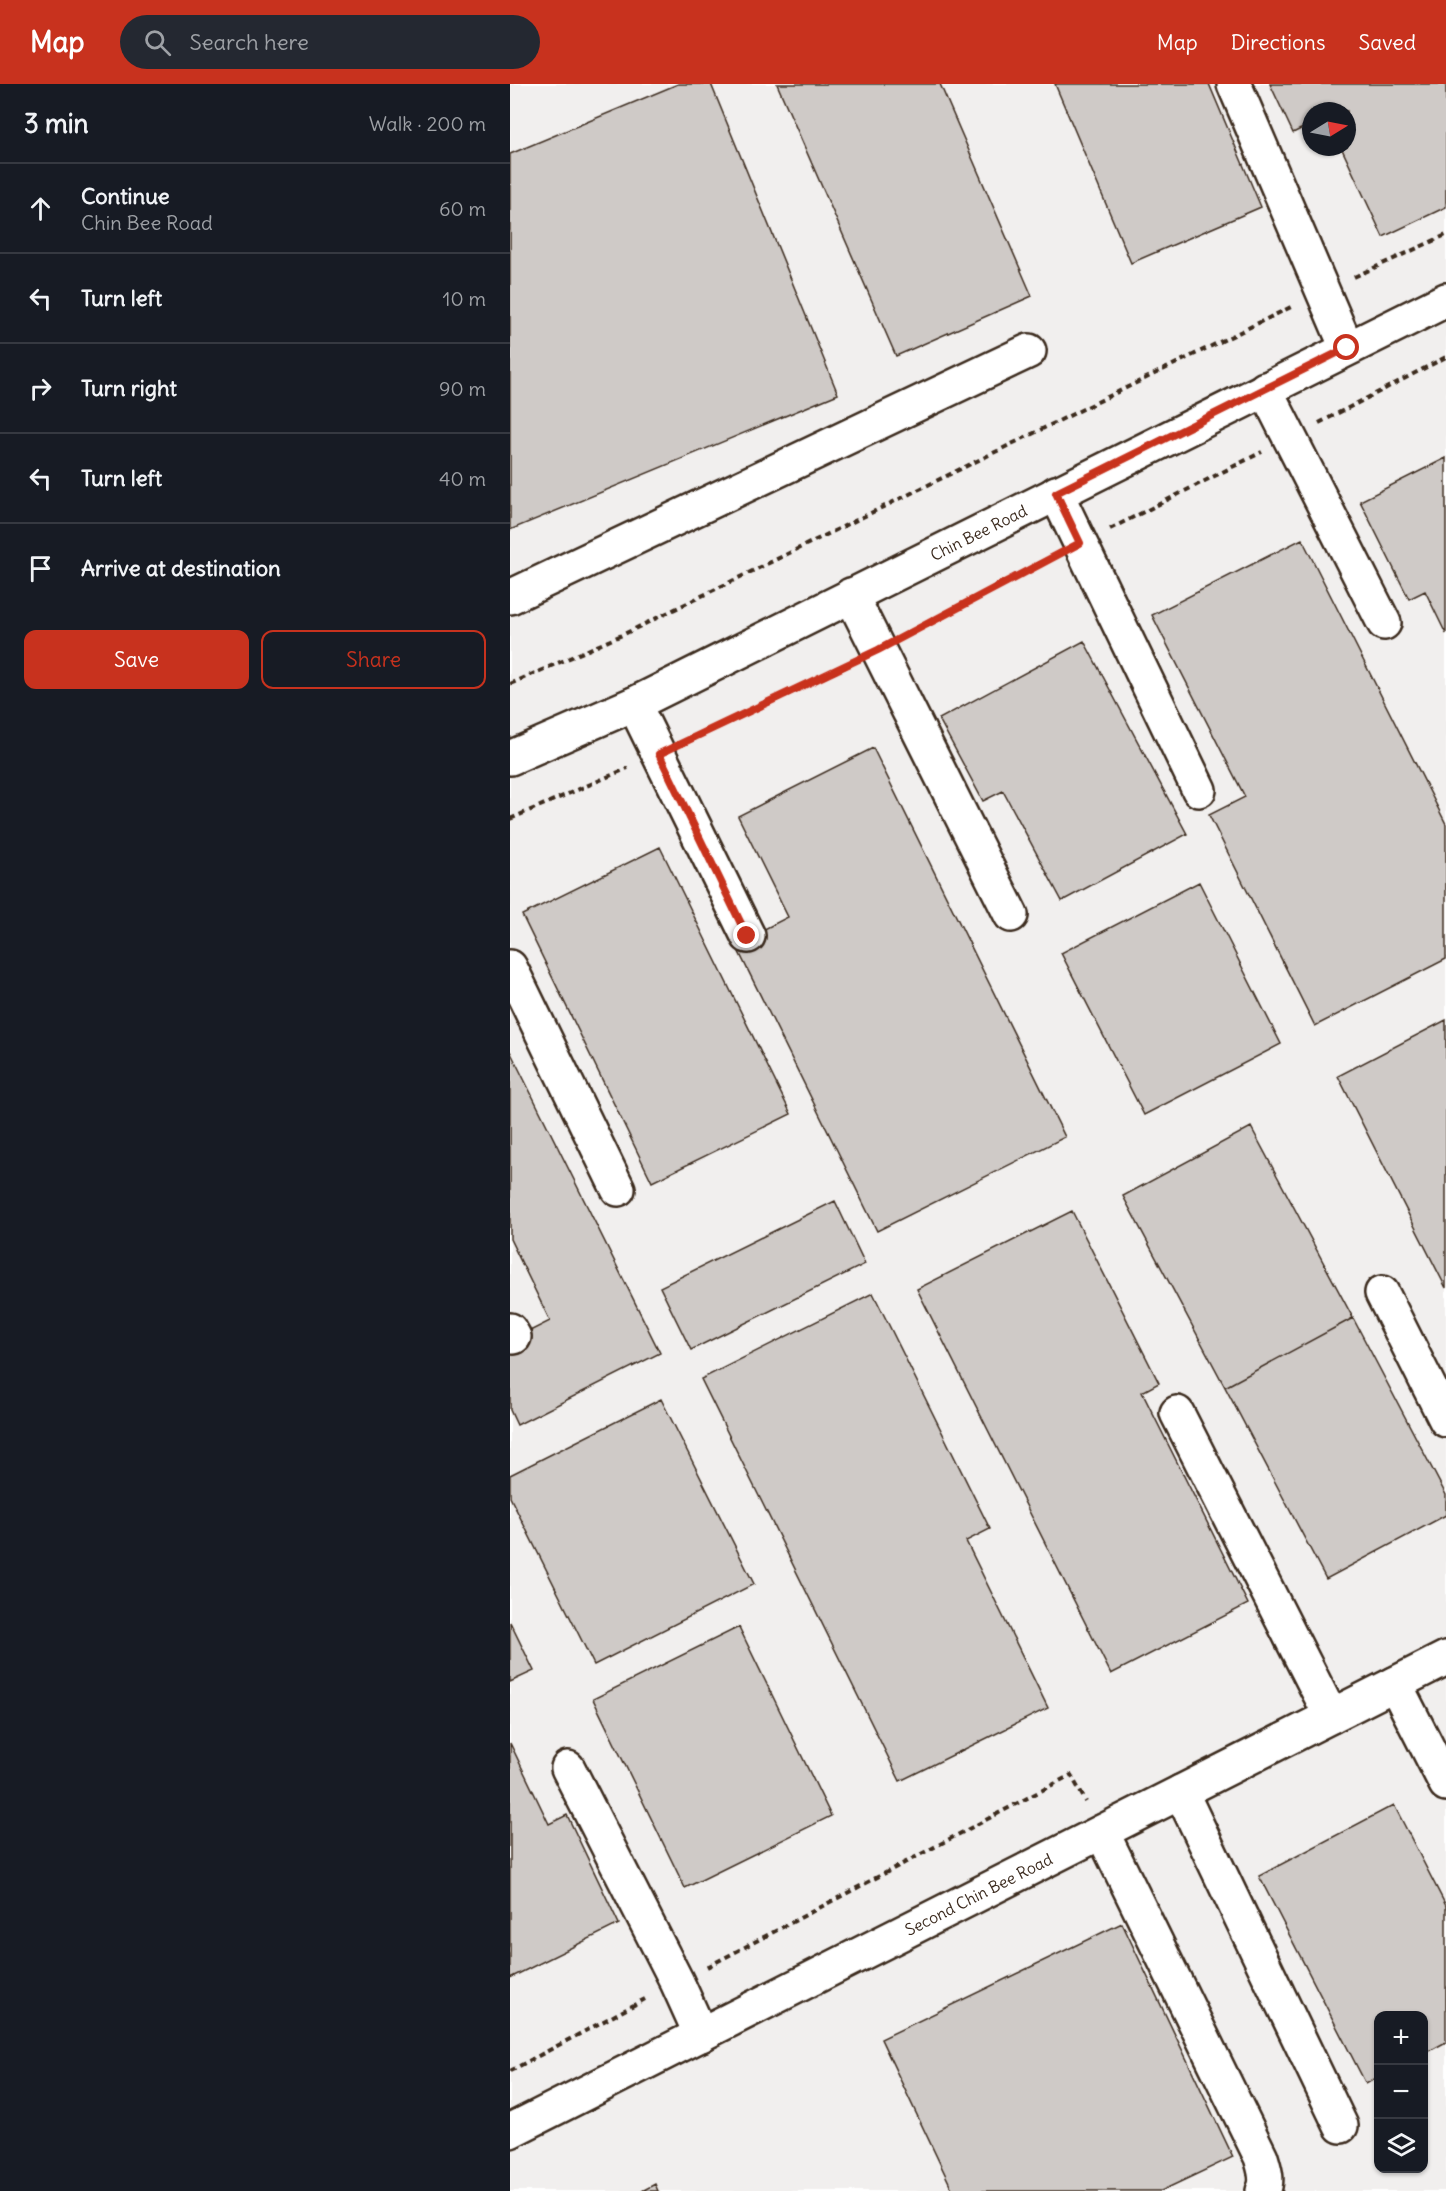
<!DOCTYPE html>
<html lang="en">
<head>
<meta charset="utf-8">
<style>
  :root { --surface:#171b24; --page:#242831; --text:#f1f3f6; --muted:#9ea1a6; --line:#363941; --accent:#c8321e }
  body { margin:0; font-family:Delius,sans-serif; background:var(--page); color:var(--text) }
  .controls { position:absolute; right:18px; bottom:18px; display:grid; overflow:hidden; border-radius:12px; box-shadow:0 2px 4px #0004 }
  .controls button { width:54px; height:54px; display:grid; place-items:center; padding:0; border:0; border-bottom:2px solid var(--line); background:var(--surface); color:var(--text); font:30px sans-serif }
  .compass { position:absolute; left:792px; top:18px; width:54px; height:54px; border-radius:50%; background:var(--surface); box-shadow:0 2px 4px #0004; rotate:80deg }
  .stop { position:absolute; width:18px; height:18px; margin:-14px; border:4px solid #c8321e; border-radius:50%; background:#fff }
  .stop.end { background:#c8321e; border-color:#fff; box-shadow:0 2px 6px #0008 }
  .list { margin:0; padding:0; list-style:none }
  h2 { display:flex; justify-content:space-between; align-items:center; height:78px; margin:0; padding:0 24px; font-size:26px }
  h2 small { font-size:20px; font-weight:400; color:var(--muted) }
  .list li { display:grid; grid-template-columns:39px 1fr auto; gap:18px; align-items:center; box-sizing:border-box; height:90px; padding:0 24px; border-top:2px solid var(--line) }
  .list b { display:block; font-size:22px; white-space:nowrap }
  .list p { margin:0; font-size:20px; white-space:nowrap; color:var(--muted) }
  .list em { font-size:20px; font-style:normal; color:var(--muted) }
  .actions { display:flex; gap:12px; padding:18px 24px }
  .actions a { flex:1; padding:14px 0; border:2px solid var(--accent); border-radius:12px; text-align:center; font-size:21px; color:var(--accent) }
  .actions .main { background:var(--accent); color:#fff }
  .icon { flex:none; width:33px; height:33px; fill:none; stroke:currentColor; stroke-width:2; stroke-linecap:round; stroke-linejoin:round }
  .map { position:relative; flex:none; width:936px; height:2107px; overflow:hidden }
  header { display:flex; align-items:center; gap:36px; box-sizing:border-box; height:84px; padding:0 30px; background:var(--accent); color:#fff }
  header strong { font-size:28px }
  nav { display:flex; gap:33px; margin-inline-start:auto; font-size:21px }
  .search { width:420px; height:54px; background:var(--page); display:flex; align-items:center; gap:15px; box-sizing:border-box; padding:0 21px; border-radius:33px; color:var(--muted); font-size:22px }
  main { display:flex }
  aside { flex:1; background:var(--surface) }
  .map>svg:first-child { display:block }
  .built { fill:#f1efee; fill-rule:evenodd }
  .building { fill:#cfcac7; stroke:#3b2a1e; stroke-width:1.5 }
  .lines { fill:none; stroke-linecap:round; stroke-linejoin:round }
  .minor-casing { stroke:#3b2a1e; stroke-width:38 }
  .path { stroke:#3b2a1e; stroke-width:4; stroke-dasharray:6 4.5; stroke-linecap:butt }
  .minor { stroke:#fff; stroke-width:33 }
  .route { stroke:#c8321e; stroke-width:8 }
  .labels { text-anchor:middle; dominant-baseline:central; stroke-width:4.5; stroke-linejoin:round; paint-order:stroke }
  .street-label { font-size:16px; fill:#3b2a1e; stroke:#fff }
</style>
</head>
<body>
<header>
<strong>Map</strong>
<div class="search"><svg class="icon" aria-label="search" viewBox="0 0 24 24"><circle cx="10" cy="10" r="6"/><path d="M15 15l6 6"/></svg>Search here</div>
<nav><a>Map</a><a>Directions</a><a>Saved</a></nav>
</header>
<main>
<aside>
<h2>3 min<small>Walk · 200 m</small></h2>
<ul class="list">
<li><svg class="icon" aria-label="ahead" viewBox="0 0 24 24"><path d="M12 20V5M6 11l6-6 6 6"/></svg><div><b>Continue</b><p>Chin Bee Road</p></div><em>60 m</em></li>
<li><svg class="icon" aria-label="left" viewBox="0 0 24 24"><path d="M17 20v-9H6M10 6l-5 5 5 5"/></svg><div><b>Turn left</b></div><em>10 m</em></li>
<li><svg class="icon" aria-label="right" viewBox="0 0 24 24"><path d="M7 20v-9h11M14 6l5 5-5 5"/></svg><div><b>Turn right</b></div><em>90 m</em></li>
<li><svg class="icon" aria-label="left" viewBox="0 0 24 24"><path d="M17 20v-9H6M10 6l-5 5 5 5"/></svg><div><b>Turn left</b></div><em>40 m</em></li>
<li><svg class="icon" aria-label="arrive" viewBox="0 0 24 24"><path d="M6 21V4h12l-3 4 3 4H6"/></svg><div><b>Arrive at destination</b></div></li>
</ul>
<div class="actions"><a class="main">Save</a><a>Share</a></div>
</aside>
<div class="map">
<svg width="936" height="2107" viewBox="0 0 936 2107">
  <rect width="100%" height="100%" fill="#fff"/>
  <filter id="ink" filterUnits="userSpaceOnUse"><feTurbulence type="fractalNoise" baseFrequency=".0167" numOctaves="2"/><feDisplacementMap in="SourceGraphic" scale="12" xChannelSelector="R" yChannelSelector="G"/><feConvolveMatrix kernelMatrix="1 2 1 2 8 2 1 2 1" color-interpolation-filters="sRGB"/></filter>
  <g filter="url(#ink)">
    <path class="built" d="M0,0H936V2107H0ZM801,27H837V63H801ZM868,1932H914V2084H868Z"/>
    <path class="building" d="M168,0H201L328,310L0,446V70Z
      M267,0H430L522,212L386,272Z
      M545,0H699L751,123L621,179Z
      M760,0H936V123L873,153L831,63H837V27H801V40L783,49Z
      M936,374V550L915,507L899,515L850,417Z
      M792,455L936,740V875L805,942L699,731L735,713L642,531Z
      M574,557L677,750L552,817L493,707L473,717L429,635Z
      M363,664L555,1053L367,1147L225,860L278,833L228,732Z
      M150,763L281,1030L142,1098L12,831Z
      M689,798L771,960L634,1031L551,869Z
      M936,936V1204L828,992Z
      M0,967L150,1269L7,1341L0,1326V1257L40,1237L0,1155Z
      M741,1043L843,1234L715,1303L613,1112Z
      M325,1117L355,1180L181,1266L150,1203Z
      M562,1127L649,1299L632,1308L738,1520L601,1590L407,1205Z
      M363,1209L480,1445L456,1457L538,1624L390,1697L191,1295Z
      M843,1234L936,1411V1431L816,1495L715,1303Z
      M151,1315L244,1500L84,1581L0,1413V1391Z
      M0,1538L24,1587L0,1598Z
      M229,1543L321,1732L175,1804L83,1615Z
      M0,1659L39,1740L57,1731L109,1840L0,1894Z
      M884,1721L936,1822V1958L914,1970V1932H868V1993L856,2000L749,1792Z
      M612,1839L723,2073L651,2107H443L371,1955Z
      M145,2100L148,2107H132Z"/>
    <g class="lines">
      <g class="minor-casing">
        <g id="minor">
          <path d="M724,0L837,264"/>
          <path d="M755,305L874,539"/>
          <path d="M546,409L689,706"/>
          <path d="M341,511L501,831"/>
          <path d="M0,513L519,267"/>
          <path d="M124,620L238,852"/>
          <path id="s1" d="M0,674L124,620L936,216"/>
          <path d="M0,883L108,1105"/>
          <path d="M872,1209L936,1336"/>
          <path d="M0,1246L4,1253"/>
          <path d="M667,1329L821,1632"/>
          <path d="M885,1600L936,1700"/>
          <path d="M58,1684L167,1898L191,1951"/>
          <path d="M671,1708L831,2042"/>
          <path d="M592,1748L751,2073C754,2084 759,2096 753,2107"/>
          <path id="s2" d="M0,2047L936,1574"/>
        </g>
      </g>
      <path class="path" d="M844,193L936,151
        M809,339L936,273
        M600,445L752,368
        M398,550L540,475
        M0,600L112,551L783,222
        M179,656L338,581
        M0,735L118,684
        M197,1883L561,1691L576,1718
        M0,1987L137,1914"/>
      <use href="#minor" class="minor"/>
    </g>
  </g>
  <g class="lines" filter="url(#ink)">
    <path class="route" d="M237,852L149,670L368,566L570,459L546,409L837,264"/>
  </g>
  <g class="labels">
    <g class="street-label">
      <text stroke="none"><textPath href="#s1" startOffset="520">Chin Bee Road</textPath></text>
      <text stroke="none"><textPath href="#s2" startOffset="525">Second Chin Bee Road</textPath></text>
    </g>
  </g>
</svg>
<div class="controls">
<button>+</button>
<button>−</button>
<button><svg class="icon" aria-label="layers" viewBox="0 0 24 24"><path d="M12 4l9 5-9 5-9-5zM3 14l9 5 9-5"/></svg></button>
</div>
<svg class="compass" viewBox="-18 -18 36 36"><path d="M0-13l5 13h-10z" fill="#e53935"/><path d="M0 13l5-13h-10z" fill="#9ea1a6"/></svg>
<div class="stop" style="left:837px;top:264px"></div>
<div class="stop end" style="left:237px;top:852px"></div>
</div>
</main>
</body>
</html>
